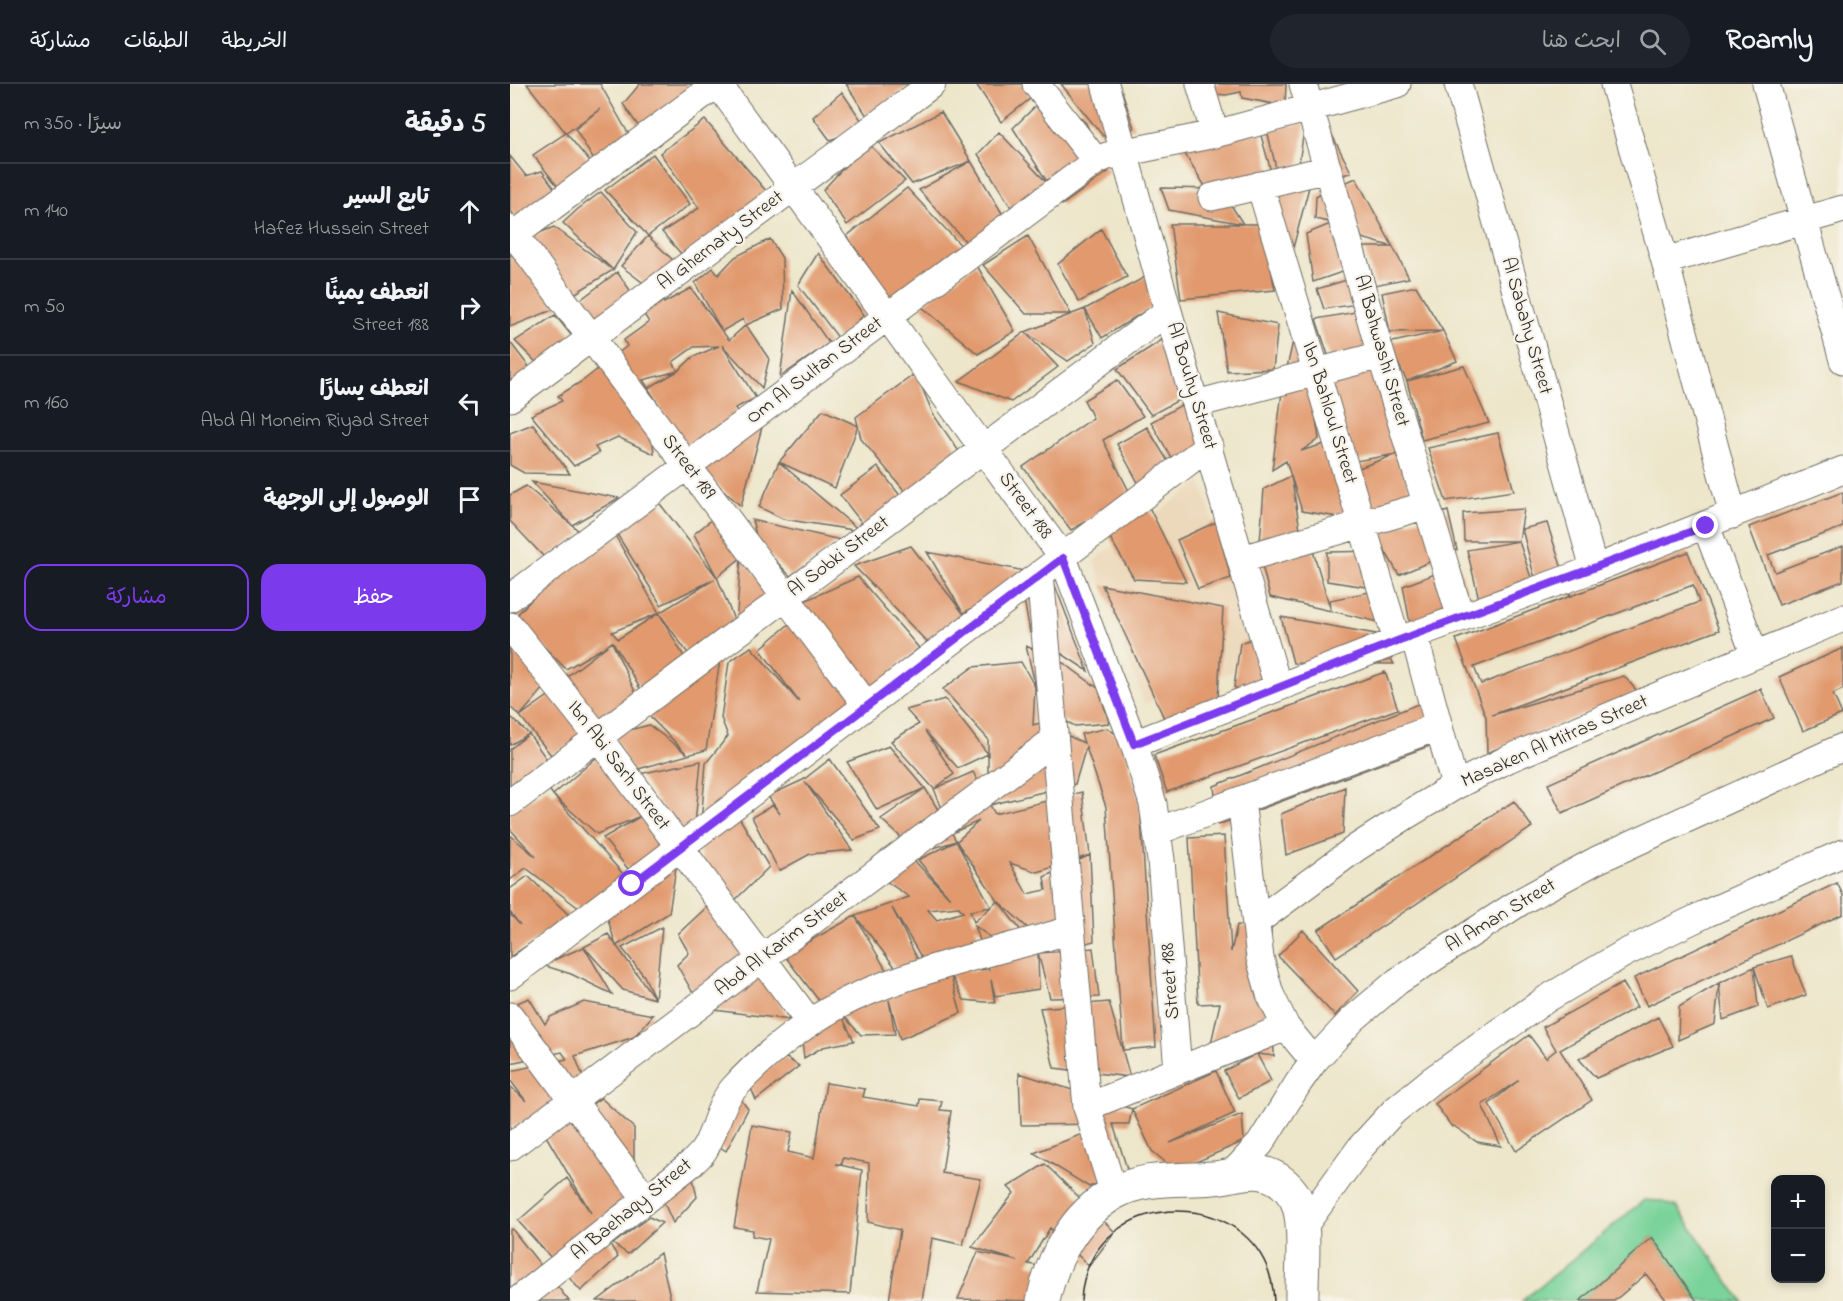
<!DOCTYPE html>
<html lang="ar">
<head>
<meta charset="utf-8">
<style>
  :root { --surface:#171b24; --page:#20242c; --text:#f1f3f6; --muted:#9ea1a6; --line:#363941; --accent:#7c3aed }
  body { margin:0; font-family:"Indie Flower","Playpen Sans Arabic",sans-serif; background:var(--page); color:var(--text); direction:rtl }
  .controls { position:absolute; right:18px; bottom:18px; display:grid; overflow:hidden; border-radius:12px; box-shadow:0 3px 9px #0003 }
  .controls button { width:54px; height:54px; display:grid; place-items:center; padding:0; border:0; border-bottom:2px solid var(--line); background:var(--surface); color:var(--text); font:30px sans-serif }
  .stop { position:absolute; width:18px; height:18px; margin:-14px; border:4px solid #7c3aed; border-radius:50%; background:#fff }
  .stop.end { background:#7c3aed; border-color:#fff; box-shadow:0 2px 6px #0008 }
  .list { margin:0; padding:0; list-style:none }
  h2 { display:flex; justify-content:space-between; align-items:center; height:78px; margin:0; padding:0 24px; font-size:26px }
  h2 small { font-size:20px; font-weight:400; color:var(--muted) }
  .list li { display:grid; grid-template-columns:39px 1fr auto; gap:18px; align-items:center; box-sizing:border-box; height:96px; padding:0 24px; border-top:2px solid var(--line) }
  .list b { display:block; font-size:22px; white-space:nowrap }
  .list p { margin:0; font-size:20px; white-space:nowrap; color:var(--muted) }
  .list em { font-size:20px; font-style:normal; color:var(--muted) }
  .actions { display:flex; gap:12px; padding:18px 24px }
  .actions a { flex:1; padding:14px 0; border:2px solid var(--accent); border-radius:18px; text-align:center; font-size:21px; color:var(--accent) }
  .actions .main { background:var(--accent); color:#fff }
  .icon { flex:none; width:33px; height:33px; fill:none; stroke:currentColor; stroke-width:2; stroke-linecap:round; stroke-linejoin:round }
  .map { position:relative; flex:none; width:1333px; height:1217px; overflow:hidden; direction:ltr }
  header { display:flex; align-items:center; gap:36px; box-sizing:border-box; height:84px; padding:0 30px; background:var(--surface); border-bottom:2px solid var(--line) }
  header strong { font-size:28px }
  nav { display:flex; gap:33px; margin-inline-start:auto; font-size:21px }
  .search { width:420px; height:54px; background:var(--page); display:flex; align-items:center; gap:15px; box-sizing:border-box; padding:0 21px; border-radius:33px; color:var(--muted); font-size:22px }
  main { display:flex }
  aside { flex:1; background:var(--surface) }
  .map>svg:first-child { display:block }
  .built { fill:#ecd8ba }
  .green { fill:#79d39a; stroke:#527f62; stroke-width:1.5 }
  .building { fill:#e1996d; fill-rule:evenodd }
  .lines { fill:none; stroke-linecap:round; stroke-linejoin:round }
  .street-casing { stroke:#6f6c63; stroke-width:29 }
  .secondary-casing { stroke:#6f6c63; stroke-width:35 }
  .street { stroke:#fff; stroke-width:27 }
  .secondary { stroke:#fff; stroke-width:33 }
  .tram { stroke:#2b2b2b; stroke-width:1.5 }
  .route { stroke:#7c3aed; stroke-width:8 }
  .labels { text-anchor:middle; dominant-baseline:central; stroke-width:4.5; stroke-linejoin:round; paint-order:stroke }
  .street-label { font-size:20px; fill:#2b2b2b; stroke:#f7f3e8 }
</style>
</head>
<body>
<header>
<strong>Roamly</strong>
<div class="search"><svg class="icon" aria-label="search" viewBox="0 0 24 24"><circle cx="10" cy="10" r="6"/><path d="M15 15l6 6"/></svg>ابحث هنا</div>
<nav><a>الخريطة</a><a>الطبقات</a><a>مشاركة</a></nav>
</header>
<main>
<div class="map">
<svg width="1333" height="1217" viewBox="0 0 1333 1217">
  <rect width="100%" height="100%" fill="#f7f3e8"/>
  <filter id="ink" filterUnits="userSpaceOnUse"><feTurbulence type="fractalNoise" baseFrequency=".0167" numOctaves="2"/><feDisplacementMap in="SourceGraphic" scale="12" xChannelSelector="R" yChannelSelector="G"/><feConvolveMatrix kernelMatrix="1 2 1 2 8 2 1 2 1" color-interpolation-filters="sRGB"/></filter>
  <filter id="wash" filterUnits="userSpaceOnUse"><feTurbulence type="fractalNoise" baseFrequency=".008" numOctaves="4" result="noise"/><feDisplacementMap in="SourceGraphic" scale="24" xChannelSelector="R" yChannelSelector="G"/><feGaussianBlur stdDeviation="1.35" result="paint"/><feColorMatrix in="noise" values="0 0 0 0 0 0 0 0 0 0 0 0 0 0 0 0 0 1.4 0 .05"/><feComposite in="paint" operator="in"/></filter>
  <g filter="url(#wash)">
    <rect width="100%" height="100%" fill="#ede6ca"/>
    <path class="built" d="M691,397L746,579L634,620L584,477Z"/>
    <path class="green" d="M1134,1116L1150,1117L1167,1123L1232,1217H1187L1142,1153L1070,1217H1012Z"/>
    <g id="blocks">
      <path class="building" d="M17,0H90L122,56L88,83L65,45L90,25L56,49Z
        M130,0H189L131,46L113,20Z
        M336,0H401L357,32Z
        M466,0H513L521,14L491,38Z
        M551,0H586L612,7L624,44L593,52Z
        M692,0H776L775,22L732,14L731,8L716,11L693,9Z
        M541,7L576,39L598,88L552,121L503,44Z
        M332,8L356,43L320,56L303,33Z
        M431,28L461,77L402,100L369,59Z
        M195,36L257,108L173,172L152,148L189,124L150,69Z
        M795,39L788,86L766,84L757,46Z
        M819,45L841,88L829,93Z
        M489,48L537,99L504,128L468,70Z
        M750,48L764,98L696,104L667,57Z
        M56,49L85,84L53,109L23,71Z
        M357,58L395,97L337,141L313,106Z
        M143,70L180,120L138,152L168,181L140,204L111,182L138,152L95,106Z
        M0,72L16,92L32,87L50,112L9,138L0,126Z
        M461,77L499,141L458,160L409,106Z
        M846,94L883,163L899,194L865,201L854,163H883L852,154L832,100Z
        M799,103L782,168L763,108Z
        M397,104L460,171L381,217L337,152Z
        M651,104L711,105L733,140H753L765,206L671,215L660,140H733L659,126Z
        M816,106L838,186L803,198L796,150L823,139L805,135L806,112Z
        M91,108L127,148L103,186L53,139L68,125Z
        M44,143L103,186L61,212L9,157Z
        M591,145L617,193L569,218L548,180Z
        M518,152L561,230H516L473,181Z
        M260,155L272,174L273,225L236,241L233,235L212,247L219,256L236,241L259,275L252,304L212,261L246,314L225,324L230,331L179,369L138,304L168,287L133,296L138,304L144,370L108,353L85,363L89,369L64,382L21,331L52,317L48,312L74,296L117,262L114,256L139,238L133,229L150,213L154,219L181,204L212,247L185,199L203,184L208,191L225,173ZM209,262L183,273L168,287L163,278L184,263Z
        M308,169L354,231L329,255L288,201Z
        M1,170L50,223L0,243V171Z
        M466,180L505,247L468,270L411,222Z
        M107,188L122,209L82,244L65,220Z
        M637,192L645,221L592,254L575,225L585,259L558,277L515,248L548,283L501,318L449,297L515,248L575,225Z
        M840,195L848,220L814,225L807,205Z
        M906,202L933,247L880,248L872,209Z
        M282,206L319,259L270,293Z
        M851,227L862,263L819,274L806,235Z
        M708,229L768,241L763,285L717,287Z
        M45,231L65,256L29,281L5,257Z
        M786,244L797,282L776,288Z
        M933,247L947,277L897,297L878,259Z
        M658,252L680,310L641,331L607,285Z
        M0,258L23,288L0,301Z
        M863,280L902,415L859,429L846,385L887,370L846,377L817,295Z
        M954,282L979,339L912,356L897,297Z
        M406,289L423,330L455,376L399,412L351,355L346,333Z
        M607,296L633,332L593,356L622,413L561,446L513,383L583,334L574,316Z
        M800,296L809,355L791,367L821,358L840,435L792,427L781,392L790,445L750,458L754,405L781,392L776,377L762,386L772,308Z
        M680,316L695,361L665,380L641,338Z
        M313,326L348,342L325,404L269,378L350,447L273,435L249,423L269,378Z
        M23,340L60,390L14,389L0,381V349Z
        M252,343L231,422L190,385Z
        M637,343L662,384L631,404L607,360Z
        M988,349L1004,407L936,417L918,364Z
        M368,383L392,414L355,443L330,411Z
        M22,398L109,414L62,441L72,450L35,474L0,437V411L16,402L62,441Z
        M1333,408V443L1258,471L1265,488L1333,462V497L1269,521L1239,443Z
        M147,416L207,493L226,541L231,474L207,493L184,450L205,433L231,474L263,511L226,541L182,575L149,529L177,578L132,608L103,558L56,585L5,533L51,484L102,446L149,529L205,495L151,521L100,439ZM149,529L108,555L102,548Z
        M637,419L676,498L624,495L597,449Z
        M1014,425L1009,457H954L953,429Z
        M938,427L947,466L889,491L864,448Z
        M242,436L331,456L280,492L248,458Z
        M706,438L721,494L688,505L667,456Z
        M1037,439L1061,512L1024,491L1012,445Z
        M1009,457L1023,500L969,515L957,466Z
        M401,462L453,529L417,468L530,490L453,529L463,541L420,561L344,482Z
        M803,467L821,527L760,513L751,477Z
        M875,467L883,507L817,497V468Z
        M1178,468L1209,546L982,631L1114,592L1128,608L977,669L976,633L946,555ZM1183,501L1189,518L971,600L964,583Z
        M949,481L959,515L900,539L893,502Z
        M348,493L409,564L388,581L361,618L292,518Z
        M544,499L578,587L520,549L512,504Z
        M592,501L713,524L708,613L654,634Z
        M859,508L873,539L821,527L820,516Z
        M771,533L866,550L884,580L783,579Z
        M279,540L357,622L191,739L196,679L218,652L211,634L219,578L241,563L289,618L250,565Z
        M765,547L756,619L724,603L730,559Z
        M102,558L128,614L88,642L55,594Z
        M0,562L35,603L10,632L0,623Z
        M516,562L555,580L589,605L599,639L565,642L531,625Z
        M1333,564V605L1323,610L1332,630L1293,647L1269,593Z
        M210,576L196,666L121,687L104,650L139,641L177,670L135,628Z
        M511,578L525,603L523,641L530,639L574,659L571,650L597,644L612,654L630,720L646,963L613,966L596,723L576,663L565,700L480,721L485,730L572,708L580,771L584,857L544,868L488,817L528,869L543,868L583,864L589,913L540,914L528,869L529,905L485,912L481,896L485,919L454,916L440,889L416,881L382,824L414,888H389L345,832L399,813L366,790L396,768L440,814L408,776L447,757L469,737L442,749L446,757L408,769L371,735L415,704L367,726L337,678L379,662L415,704L442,749L424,705L463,688L478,715V655L433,605L463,583ZM446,757L488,817L464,838L460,827L481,823ZM580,771L534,793L536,806L517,810L500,779L527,788ZM449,823L453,828L427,836L418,826ZM465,842L496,865L477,877L479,885L455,887L477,877Z
        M875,588L888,625L657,708L644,671Z
        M1251,605L1264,634L1052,729L1038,700Z
        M44,608L77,651L41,671L10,632Z
        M435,615L478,670L448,684L415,647L444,690L424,705L381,657L409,640L396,626Z
        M913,618L927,659L708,741L704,702Z
        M0,632L19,650L0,661Z
        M19,650L38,677L0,703V665Z
        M87,673L164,758L123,791L93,754L131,732L87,750L43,711L122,800L70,825L16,784L0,796V751L26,773L0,745V729L38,704L43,711Z
        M320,675L370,746L344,756L295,698L342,766L300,770L269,787L242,733L263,721L270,730L258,712L293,696Z
        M191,677L185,740L168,748L129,690Z
        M835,703L833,750L776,771L771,730Z
        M1004,717L1022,743L826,873L808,846Z
        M227,730L259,783L224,817L194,782L187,758Z
        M714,752L721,868L727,841L761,844L764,972L747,970L761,997L729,1014L714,987L746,970L700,964L710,919L688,920L679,754Z
        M169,764L159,829L106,862L97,832Z
        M18,792L61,833L0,873V830L10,841L0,828V805Z
        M1327,799L1333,811V830L1137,922L1124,894Z
        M201,819L252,875L191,908L183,909L167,881L179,869L168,850Z
        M345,832L376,886L310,918L274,871Z
        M152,843L145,915L113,906L74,863L98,850L145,915L134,892L112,864Z
        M793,846L848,907L825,932L768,872Z
        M74,863L102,910L61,890L32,881Z
        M1281,872L1296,911L1258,925L1244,883Z
        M1244,883L1248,923L1213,936L1209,899Z
        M249,886L280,936L197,925Z
        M440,889L451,929L390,955L379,916L385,950L351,951L330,928L344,957L313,963L294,974L291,949L330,928L378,911L375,901Z
        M1113,899L1127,923L1050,966L1082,1016L1006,1067L979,1020L1009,996L972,1021L991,1062L967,1058L944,1042L942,1043L925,1020L1019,951L1036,974L1046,966L1033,943Z
        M1209,899L1205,940L1168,956L1169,923Z
        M19,914L35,940L40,933L74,918L143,931L124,953L65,972L83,1019L36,1044L27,1032L0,1045V1002L16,1017L0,996V987L57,975L52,968L0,979V922Z
        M599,918L620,993L544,984L530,924Z
        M1148,933L1163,962L1086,994L1069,975Z
        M275,973L289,982L246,1016L238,997Z
        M706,987L725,1029L660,1059L732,1030L734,1057L666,1087L642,1067L622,1025Z
        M509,989L622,1025L619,1040H603L618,1088L579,1103L524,1069L598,1040L511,1041Z
        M316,999L355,1005L353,1013L409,1022L410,1015L432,1017L430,1026L441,1027L432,1089L471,1095L453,1161L422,1154L412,1217H379L390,1146L358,1138L359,1079L333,1074L332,1080H326L352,1086L340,1210L247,1207L259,1155L242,1152L243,1146L224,1143L242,1041L282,1048L278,1068L304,1074Z
        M226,1009L238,1025L216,1067L201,1057Z
        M91,1014L124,1044V1113L86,1138L108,1173L71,1207L8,1137L57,1094L81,1129L36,1052Z
        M535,1080L605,1148L579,1182L540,1144L518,1180L529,1182L523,1217L448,1215L468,1168L508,1177L462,1163L504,1109L498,1103Z
        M181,1086L187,1113L163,1139L151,1112Z
        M139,1133L152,1139L118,1170L103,1160Z
        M2,1145L59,1217H0V1146Z
        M1142,1153L1187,1217H1157L1136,1190L1104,1217H1070Z
        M150,1169L161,1217H87Z"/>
    </g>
  </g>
  <g filter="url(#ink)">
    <use href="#blocks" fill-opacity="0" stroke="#6f6c63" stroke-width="1.5"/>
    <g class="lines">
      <g class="street-casing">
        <path id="street" d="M208,0L553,474L624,660L643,720L651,776L668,986
          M526,0L586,77
          M595,0L658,227L768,603
          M690,0L705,50
          M793,0L871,271L951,534
          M948,0L1084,485
          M1104,0L1155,177L1223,431
          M1256,0L1333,276
          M750,101L887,557
          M702,113L818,85
          M0,145L357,622
          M0,154L207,0
          M1155,177L1333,125
          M0,314L422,0
          M686,320L871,271
          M1196,442L1245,571
          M732,475L917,421
          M530,490L577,1023L604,1110
          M0,514L586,77L597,72L705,50L887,0
          M0,542L88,653L300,939
          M904,551L945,702
          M624,660L887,557L1084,485L1333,386
          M731,716L750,874L760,910L776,943L804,977
          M0,719L658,227
          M648,747L929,642
          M746,838L846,764L897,731L945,702L998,675L1333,534
          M0,892L699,362
          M0,932L136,1115
          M577,1023L776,943
          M0,1063L544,656
          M720,1092L750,1060L789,998L804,977L843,935L888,897L1010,818L1087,776L1333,663
          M793,1143L851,1063L884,1027L922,996L1038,914L1115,869L1195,830L1333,769
          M7,1217L182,1079C186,1075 191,1071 194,1066C206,1047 208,1022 223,1005C254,970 302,933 343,914C412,883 489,867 561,846"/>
      </g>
      <g class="secondary-casing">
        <path id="secondary" d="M533,1217C542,1174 564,1132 604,1109C635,1092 669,1097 703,1094C719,1093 736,1086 753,1089C766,1092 778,1101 785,1113C798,1136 791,1188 792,1217"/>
      </g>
      <use href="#street" class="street"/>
      <use href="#secondary" class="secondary"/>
      <path class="tram" d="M571,1217C577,1096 759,1098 764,1217"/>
    </g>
  </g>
  <g class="lines" filter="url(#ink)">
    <path class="route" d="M122,800L553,474L624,660L887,557L1196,442"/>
  </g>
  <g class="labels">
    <g class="street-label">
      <text transform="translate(211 157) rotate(-37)">Al Ghernaty Street</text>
      <text transform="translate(1016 242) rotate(74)">Al Sabahy Street</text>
      <text transform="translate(871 267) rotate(74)">Al Bahwashi Street</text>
      <text transform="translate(305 287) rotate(-37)">Om Al Sultan Street</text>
      <text transform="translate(681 302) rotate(73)">Al Bouhy Street</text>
      <text transform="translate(819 329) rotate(73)">Ibn Bahloul Street</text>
      <text transform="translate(178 383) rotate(53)">Street 189</text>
      <text transform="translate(515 422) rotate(54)">Street 188</text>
      <text transform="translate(329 473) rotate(-37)">Al Sobki Street</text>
      <text transform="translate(1045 658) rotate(-24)">Masaken Al Mitras Street</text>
      <text transform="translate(108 682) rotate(53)">Ibn Abi Sarh Street</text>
      <text transform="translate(991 832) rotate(-31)">Al Aman Street</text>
      <text transform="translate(272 860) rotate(-37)">Abd Al Karim Street</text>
      <text transform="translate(661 897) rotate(-94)">Street 188</text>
      <text transform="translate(122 1126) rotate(-39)">Al Baehaqy Street</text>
    </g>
  </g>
</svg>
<div class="controls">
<button>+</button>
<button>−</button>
</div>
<div class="stop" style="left:122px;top:800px"></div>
<div class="stop end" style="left:1196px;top:442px"></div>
</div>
<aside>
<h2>5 دقيقة<small>سيرًا · 350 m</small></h2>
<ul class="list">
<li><svg class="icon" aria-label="ahead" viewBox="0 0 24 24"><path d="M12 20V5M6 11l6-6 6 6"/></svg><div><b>تابع السير</b><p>Hafez Hussein Street</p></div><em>140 m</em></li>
<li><svg class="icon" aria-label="right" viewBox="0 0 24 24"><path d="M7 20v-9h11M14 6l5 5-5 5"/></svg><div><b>انعطف يمينًا</b><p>Street 188</p></div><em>50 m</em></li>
<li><svg class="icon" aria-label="left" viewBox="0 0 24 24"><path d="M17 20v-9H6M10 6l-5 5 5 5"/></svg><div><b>انعطف يسارًا</b><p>Abd Al Moneim Riyad Street</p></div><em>160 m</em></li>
<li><svg class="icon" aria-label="arrive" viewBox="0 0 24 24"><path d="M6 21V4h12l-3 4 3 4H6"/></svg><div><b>الوصول إلى الوجهة</b></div></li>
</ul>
<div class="actions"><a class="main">حفظ</a><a>مشاركة</a></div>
</aside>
</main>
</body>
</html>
